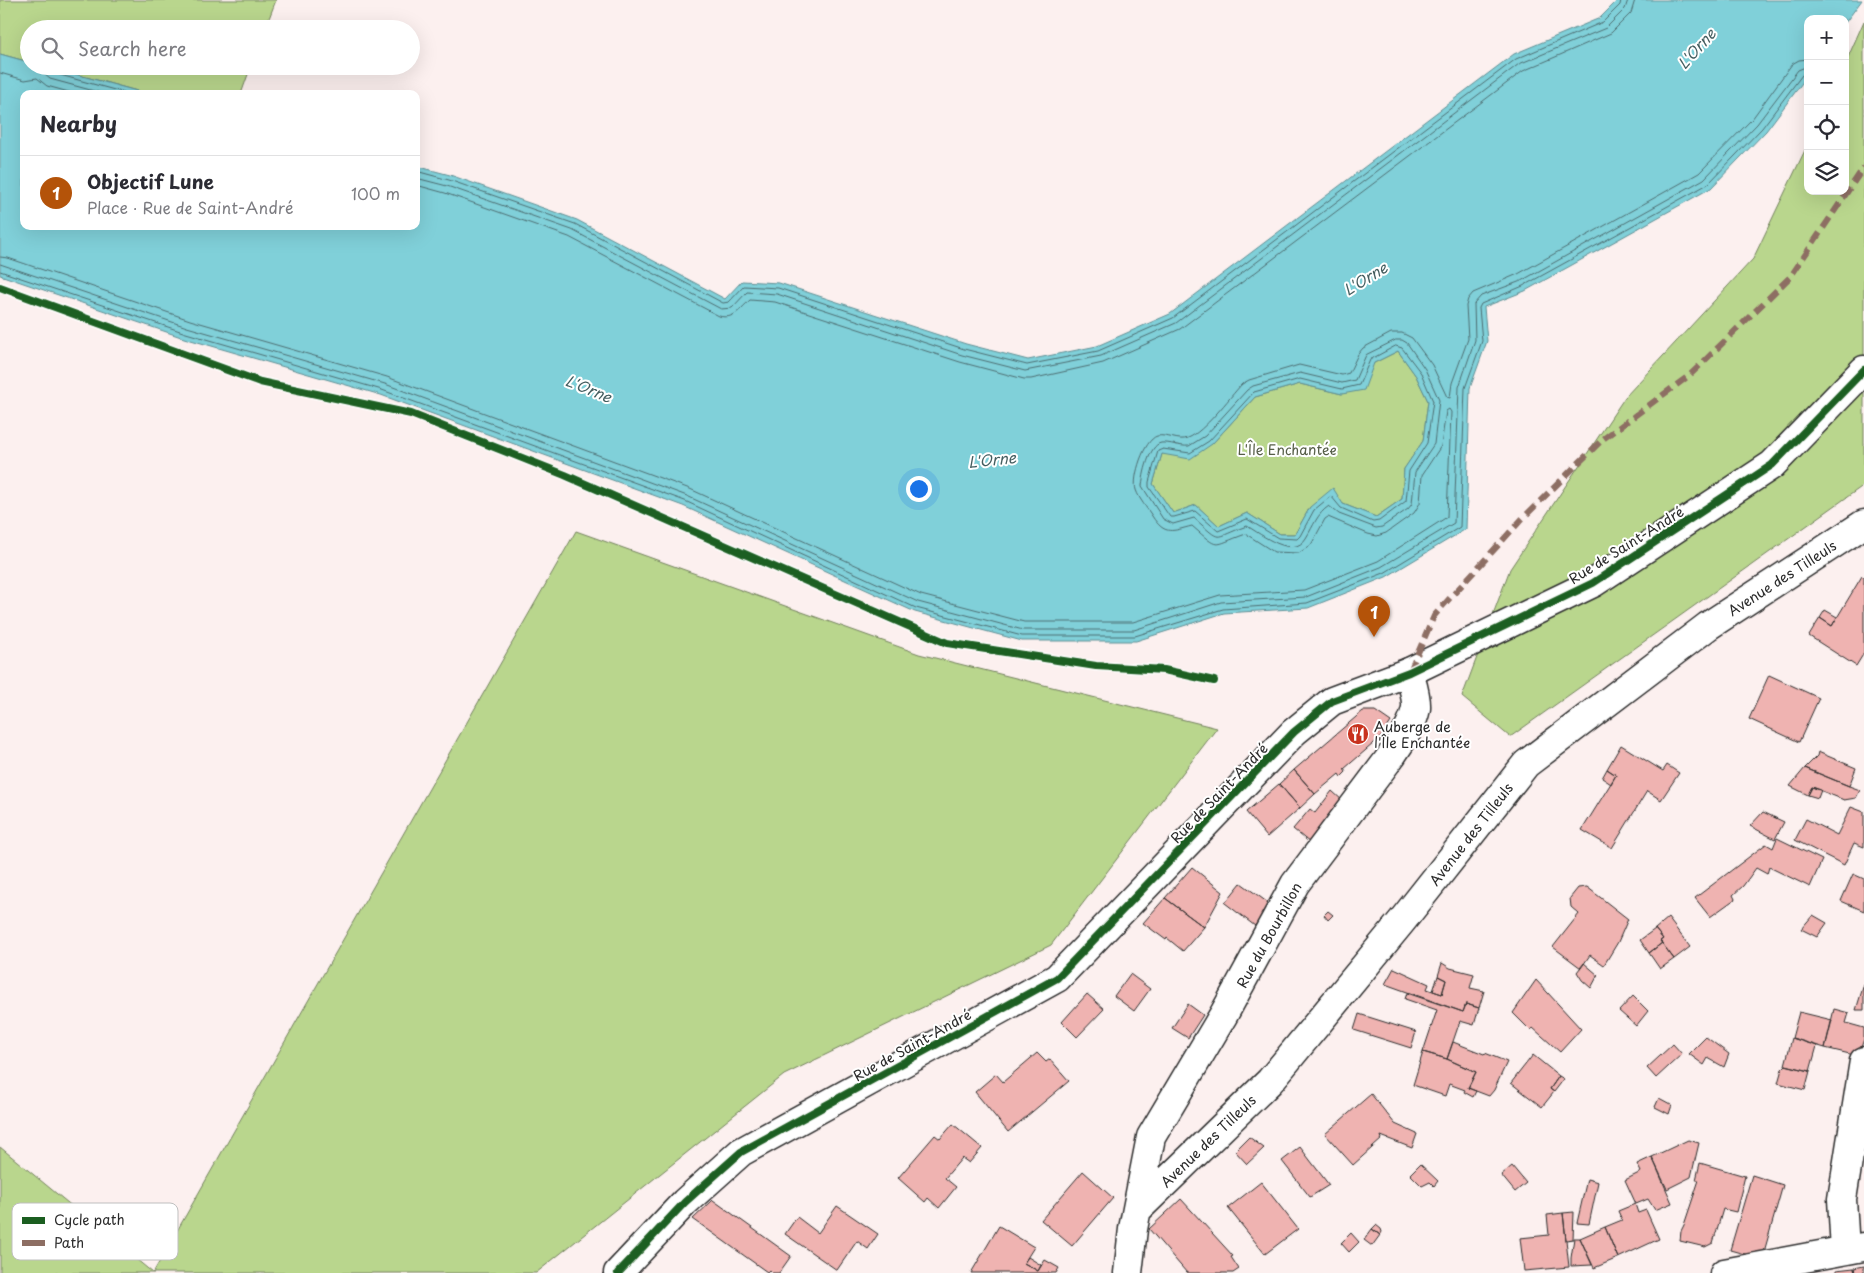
<!DOCTYPE html>
<html lang="en">
<head>
<meta charset="utf-8">
<style>
  :root { --surface:#fff; --page:#f2f2f3; --text:#2b2b33; --muted:#7c7c81; --line:#e1e1e2; --accent:#b45309 }
  body { margin:0; font-family:"Playpen Sans",sans-serif; background:var(--page); color:var(--text) }
  .controls { position:absolute; right:15px; top:15px; display:grid; overflow:hidden; border-radius:10px; box-shadow:0 5px 20px #0002 }
  .controls button { width:45px; height:45px; display:grid; place-items:center; padding:0; border:0; border-bottom:1px solid var(--line); background:var(--surface); color:var(--text); font:25px sans-serif }
  .you { position:absolute; left:918px; top:488px; width:18px; height:18px; margin:-12px; border:4px solid #fff; border-radius:50%; background:#1a73e8; box-shadow:0 0 0 8px #1a73e833 }
  .badge { display:grid; place-items:center; width:32px; height:32px; border-radius:50%; background:var(--accent); color:#fff; font-size:16px; font-weight:700 }
  .pin { position:absolute; translate:-50% -41px; filter:drop-shadow(0 1px 2px #0008) }
  .pin::after { content:''; position:absolute; top:26px; width:18px; height:15px; background:inherit; clip-path:polygon(0 0,100% 0,50% 100%) }
  .list { margin:0; padding:0; list-style:none }
  h2 { display:flex; justify-content:space-between; align-items:center; height:65px; margin:0; padding:0 20px; font-size:21px }
  h2 small { font-size:16px; font-weight:400; color:var(--muted) }
  .list li { display:grid; grid-template-columns:32px 1fr auto; gap:15px; align-items:center; box-sizing:border-box; height:75px; padding:0 20px; border-top:1px solid var(--line) }
  .list b { display:block; font-size:19px; white-space:nowrap }
  .list p { margin:0; font-size:16px; white-space:nowrap; color:var(--muted) }
  .list em { font-size:16px; font-style:normal; color:var(--muted) }
  .icon { flex:none; width:28px; height:28px; fill:none; stroke:currentColor; stroke-width:2; stroke-linecap:round; stroke-linejoin:round }
  .map { position:relative; flex:none; width:1864px; height:1273px; overflow:hidden }
  .search { position:absolute; background:var(--surface); box-shadow:0 5px 20px #0002; left:20px; top:20px; width:400px; height:55px; display:flex; align-items:center; gap:12px; box-sizing:border-box; padding:0 18px; border-radius:28px; color:var(--muted); font-size:19px }
  .panel { position:absolute; background:var(--surface); box-shadow:0 5px 20px #0002; left:20px; top:90px; width:400px; height:140px; border-radius:10px }
  .map>svg:first-child { display:block }
  .green { fill:#b9d68d; stroke:#72805c }
  .water { fill:#80d0d9; stroke:#5e8e93; fill-rule:evenodd }
  .lines { fill:none; stroke-linecap:round; stroke-linejoin:round }
  .shore { stroke:#4d6d71; stroke-width:1 }
  .building { fill:#efb3b1; stroke:#2b2b2b }
  .minor-casing { stroke:#2b2b2b; stroke-width:31 }
  .tertiary-casing { stroke:#2b2b2b; stroke-width:31 }
  .minor { stroke:#fff; stroke-width:28 }
  .tertiary { stroke:#fff; stroke-width:28 }
  .quiet { stroke:#8d6e63; stroke-width:6; stroke-dasharray:12 6; stroke-linecap:butt }
  .cycleway-casing { stroke:#fff; stroke-width:11 }
  .cycleway { stroke:#1b5e20; stroke-width:8 }
  .labels { text-anchor:middle; dominant-baseline:central; stroke-width:4; stroke-linejoin:round; paint-order:stroke }
  .park-label { font-size:14px; fill:#565e48; stroke:#fff }
  .street-label { font-size:14px; fill:#2b2b2b; stroke:#fff }
  .poi-label { font-size:14px; fill:#2b2b2b; stroke:#fff; text-anchor:start }
  .water-label { font-size:15px; font-style:italic; fill:#445d5f; stroke:#fff }
  .key { fill:#fff; stroke:#bfbfbf; stroke-width:1 }
  .key-label { font-size:14px; fill:#2b2b2b }
</style>
</head>
<body>
<div class="map">
<svg width="1864" height="1273" viewBox="0 0 1864 1273">
  <rect width="100%" height="100%" fill="#fcf0ef"/>
  <filter id="ink" filterUnits="userSpaceOnUse"><feTurbulence type="fractalNoise" baseFrequency=".02" numOctaves="2"/><feDisplacementMap in="SourceGraphic" scale="10" xChannelSelector="R" yChannelSelector="G"/><feConvolveMatrix kernelMatrix="1 2 1 2 8 2 1 2 1" color-interpolation-filters="sRGB"/></filter>
  <g filter="url(#ink)">
    <path class="green" d="M0,0H276L265,29H29V62L0,54Z
      M1864,21V485L1510,737L1462,697L1510,569L1625,397L1753,259L1808,144V191H1845V64Z
      M46,66H251L241,94H148Z
      M1398,351L1416,376L1428,401L1423,441L1404,469L1402,499L1376,517L1343,504L1310,507L1295,534H1280L1247,513L1219,526L1196,505L1173,513L1153,484L1162,454L1212,444L1255,397L1300,384L1342,394L1374,363Z
      M576,531L919,654L1217,728L1051,945L784,1075L536,1273H0V1147L153,1273Z"/>
    <path class="water" d="M1618,0H1862L1845,23V19H1808V75L1766,131L1711,188L1525,291L1484,307L1487,341L1470,388L1466,529L1386,577L1308,608L1224,613L1136,641H1022L915,612L683,506L381,395L184,338L0,275V54L29,62V66H46L148,94H24V226H416V166L450,175L577,220L725,299L742,281L779,283L966,344L1028,360L1097,346L1170,314L1514,54L1600,18ZM1398,351L1416,376L1428,401L1423,441L1404,469L1402,499L1376,517L1343,504L1333,488L1310,507L1295,534H1280L1247,513L1219,526L1196,505L1173,513L1153,484L1162,454L1190,459L1212,444L1255,397L1300,384L1342,394L1364,390L1374,363Z"/>
    <g class="lines">
      <path class="shore" d="M41,66L44,74L50,79L105,94
        M49,66L50,71L53,73L129,94
        M0,73L25,80L37,78L47,86L76,94
        M416,171L449,180L575,224L723,303L729,302L744,286L778,288L964,349L1027,365L1098,351L1173,318L1516,59L1603,22L1620,5L1621,0
        M416,178L447,186L572,230L721,309L732,308L747,292L777,294L962,355L1025,371L1101,356L1176,323L1519,64L1606,28L1625,9L1628,0
        M416,185L445,193L569,237L719,316C734,320 740,309 750,300L775,302L960,362L1024,379H1031L1103,363L1180,329L1523,71L1611,33L1631,13L1635,0
        M0,257L8,258L190,320L387,377L690,489L921,595L1024,622H1133L1220,595L1304,590L1378,561L1447,517L1451,412L1449,409L1446,411L1441,446L1422,475L1420,503L1414,513L1386,533L1377,536L1368,534L1328,517L1325,519L1311,545L1299,553L1274,552L1246,534C1211,546 1221,551 1192,526C1172,531 1165,536 1152,516C1147,508 1139,499 1136,490C1132,478 1144,440 1157,436C1167,434 1179,442 1188,438C1204,432 1229,398 1242,384L1249,380L1299,365L1342,375L1349,373L1358,354L1363,348L1391,333H1402L1412,338L1432,365L1447,397L1450,398L1452,383L1468,339L1466,306L1468,299L1473,293L1518,274L1699,173L1752,119L1792,64L1799,60L1808,59
        M0,264L187,327L385,384L687,496L918,602L1023,630H1134L1221,602L1306,597L1381,567L1454,523L1459,387L1475,340L1474,304L1481,296L1521,281L1704,179L1757,124L1798,70L1808,66
        M0,271L186,333L382,390L685,501L916,608L1022,636H1135L1223,609L1307,603L1384,573L1460,527L1465,388L1482,341L1479,308L1481,304L1523,286L1708,184L1762,128L1802,75L1808,72
        M1396,340H1402L1407,343L1425,369L1439,400L1434,444L1415,472L1412,504L1408,509L1382,527L1376,528L1339,514L1329,506C1317,514 1314,525 1306,538C1293,560 1261,534 1247,526C1212,538 1224,544 1194,518L1173,524L1163,519L1142,486C1143,476 1149,445 1161,443C1170,442 1180,447 1189,446L1205,436L1247,390L1253,386L1300,373L1342,383L1355,380L1366,355Z
        M1396,346L1402,348L1421,373L1433,401L1427,443L1409,471L1406,501L1379,521L1373,522L1341,508L1331,496L1314,510L1300,536L1297,539L1278,538L1247,519L1218,531L1195,511L1174,517H1170L1149,487V482L1158,451L1163,449L1190,453L1209,441L1254,392L1300,379L1342,389L1359,385L1370,360Z"/>
    </g>
    <path class="building" d="M1862,576L1864,578V653L1856,666L1809,636L1820,618L1832,626Z
      M1825,610L1837,617L1832,626L1820,618Z
      M1769,675L1819,698L1799,742L1749,719Z
      M1363,711H1375L1391,722L1381,737L1344,769L1346,772L1341,777L1339,774L1315,794L1294,770Z
      M1621,745L1663,771L1667,765L1679,773L1661,800L1647,791L1612,848L1582,830L1616,775L1607,769Z
      M1818,752L1856,768L1849,786L1805,768L1817,756Z
      M1805,768L1849,786L1860,790L1856,798L1844,800L1812,787L1808,795L1790,786Z
      M1607,769L1616,775L1611,784L1602,778Z
      M1294,770L1315,794L1300,808L1279,784Z
      M1279,784L1300,808L1267,837L1246,812Z
      M1812,787L1821,790L1818,798L1808,795Z
      M1332,791L1343,801L1310,843L1293,829L1310,809L1315,813Z
      M1851,807L1864,812V847L1854,843L1844,865L1795,840L1806,819L1837,835Z
      M1763,812L1784,822L1775,839L1750,826Z
      M1777,838L1822,860L1810,887L1769,867L1767,874L1756,868L1743,886L1733,895L1735,899L1710,917L1695,898L1766,844L1773,848Z
      M1192,867L1223,892L1204,927L1165,898Z
      M1853,874L1864,879V911L1841,901Z
      M1241,883L1271,905L1255,926L1225,903Z
      M1587,887L1628,919L1618,942L1604,965L1590,955L1581,968L1553,947L1579,914L1571,907L1570,898L1578,888Z
      M1165,898L1204,927L1183,951L1167,938L1166,940L1143,923Z
      M1328,911L1333,915L1328,920L1324,915Z
      M1813,915L1827,923L1817,937L1801,929Z
      M1668,918L1690,947L1674,959L1660,941L1663,939L1655,929Z
      M1655,929L1663,939L1660,941L1662,943L1649,953L1640,940Z
      M1662,943L1674,959L1660,969L1649,953Z
      M1442,963L1450,968L1474,974L1470,988L1484,991L1479,1008L1466,1004L1463,1012L1385,984L1394,968L1429,984L1427,989L1442,994L1446,980L1438,976Z
      M1584,963L1598,975L1591,988L1582,980L1577,972Z
      M1130,974L1150,989L1134,1011L1114,996Z
      M1438,976L1446,980L1442,994L1433,991Z
      M1536,980L1581,1029L1560,1052L1533,1028L1530,1030L1513,1013Z
      M1864,984V1010H1856Z
      M1407,993L1463,1012L1466,1004L1479,1008L1474,1025L1460,1021L1447,1059L1423,1052L1437,1010L1405,999Z
      M1087,994L1104,1009L1077,1037L1062,1022Z
      M1633,996L1648,1011L1636,1026L1619,1011Z
      M1188,1004L1203,1015L1188,1038L1172,1028Z
      M1834,1009L1849,1013L1846,1023L1864,1028V1039L1858,1056L1825,1048Z
      M1799,1012L1832,1020L1825,1048L1792,1038Z
      M1359,1014L1416,1032L1411,1048L1354,1030Z
      M1706,1037L1729,1054L1724,1067L1708,1058L1704,1065L1689,1054Z
      M1792,1038L1817,1046L1810,1071L1785,1065Z
      M1453,1042L1484,1054L1485,1053L1507,1062L1494,1090L1489,1096L1468,1088L1476,1072L1447,1059Z
      M1673,1044L1682,1054L1656,1078L1647,1068Z
      M1423,1052L1447,1059L1476,1072L1468,1088L1476,1091L1473,1097L1464,1092L1465,1090L1449,1084L1445,1096L1413,1085Z
      M1037,1053L1046,1062L1050,1059L1069,1081L1008,1132L975,1092L996,1074L1003,1082Z
      M1533,1055L1559,1076L1550,1089L1554,1092L1542,1107L1511,1083Z
      M1786,1065L1810,1071L1805,1090L1778,1083L1782,1069Z
      M1559,1076L1564,1079L1554,1092L1550,1089Z
      M1371,1094L1395,1124L1417,1134L1412,1148L1381,1136L1382,1139L1353,1165L1325,1134Z
      M1659,1098L1672,1105L1669,1114L1655,1107Z
      M953,1124L982,1148L969,1163L962,1158L945,1178L956,1187L939,1208L928,1198L925,1202L898,1178L935,1135L940,1139Z
      M1249,1137L1264,1148L1247,1164L1235,1151Z
      M1688,1140L1699,1143L1691,1177L1667,1189L1652,1157Z
      M1300,1147L1329,1185L1310,1197L1282,1161Z
      M1652,1157L1672,1203L1655,1210L1648,1199L1636,1204L1625,1180L1641,1172L1637,1164Z
      M1700,1163L1745,1176L1736,1212L1723,1209L1713,1243L1705,1247L1680,1241L1681,1231L1684,1225L1699,1180H1696Z
      M1420,1164L1438,1181L1434,1186L1430,1182L1422,1186L1410,1174Z
      M1512,1166L1526,1183L1515,1192L1501,1175Z
      M1083,1171L1113,1198L1072,1246L1041,1220Z
      M1752,1175L1783,1185L1762,1259L1730,1250Z
      M1587,1179L1598,1182L1589,1224L1577,1223Z
      M1261,1182L1298,1229L1265,1254L1228,1208Z
      M1181,1199L1233,1256L1231,1257L1239,1269L1233,1273H1187L1149,1229Z
      M713,1200L791,1256L779,1273H772L769,1270L767,1272L693,1219Z
      M1635,1204L1638,1213L1646,1210L1659,1239L1618,1258L1605,1227L1622,1220L1618,1211Z
      M837,1206L878,1234L868,1249L857,1241L837,1270L785,1234L797,1217L818,1233Z
      M1574,1212L1573,1239L1566,1240L1563,1213Z
      M1563,1213L1569,1267L1524,1271L1520,1238L1549,1235L1547,1215Z
      M1376,1225L1381,1229L1382,1232L1380,1235L1372,1229Z
      M999,1226L1034,1247L1024,1263L1038,1271L1045,1260L1059,1268L1056,1273H971Z
      M1605,1227L1618,1258L1594,1268L1580,1238Z
      M1372,1229L1380,1235L1372,1246L1364,1240Z
      M1351,1233L1359,1242L1349,1252L1341,1243Z
      M1574,1238H1580L1592,1265L1571,1266V1258Z
      M1028,1257L1041,1265L1038,1271L1024,1263Z
      M1864,1266V1273H1855L1854,1268Z
      M1854,1268L1855,1273H1836V1270Z"/>
    <g class="lines">
      <g class="minor-casing">
        <path id="minor" d="M1138,1209L1270,1081L1402,921L1526,764L1708,626L1864,524
          M1845,1250L1842,1199L1864,1061
          M1128,1273L1133,1229L1151,1137L1224,1014L1295,884L1392,755C1401,741 1413,725 1416,708C1417,697 1412,683 1409,672
          M1724,1273L1863,1247"/>
      </g>
      <g class="tertiary-casing">
        <path id="tertiary" d="M618,1273L685,1202L741,1152L1057,978L1294,732L1332,701L1409,672L1593,583L1772,465L1864,370"/>
      </g>
      <use href="#minor" class="minor"/>
      <use href="#tertiary" class="tertiary"/>
      <path class="quiet" d="M1410,671L1434,616L1440,609L1522,519L1603,439L1690,375L1791,276L1864,167"/>
      <g class="cycleway-casing">
        <path id="cycleway" d="M0,287L260,382L411,414L565,475L947,643L1096,666L1164,670L1214,681
          M618,1273L685,1202L741,1152L1057,978L1294,732L1332,701L1409,672L1593,583L1772,465L1864,370"/>
      </g>
      <use href="#cycleway" class="cycleway"/>
    </g>
  </g>
  <defs>
    <g id="restaurant-disc" transform="scale(1.125)"><circle r="9.5" fill="#c8321e" stroke="#fff"/><path d="M-5-6h1v4h1v-4h1v4h1v-4h1v5L-1.5 .5V6h-2V.5L-5-1ZM5-6V6H3V1.5H1.5Q1.5-4 5-6Z" fill="#fff"/></g>
  </defs>
  <g fill-rule="evenodd">
    <use href="#restaurant-disc" x="1358" y="734"/>
  </g>
  <g class="labels">
    <g class="park-label">
      <text x="1287" y="449">L'Île Enchantée</text>
    </g>
    <g class="street-label">
      <text transform="translate(1626 545) rotate(-32)">Rue de Saint-André</text>
      <text transform="translate(1782 578) rotate(-33)">Avenue des Tilleuls</text>
      <text transform="translate(1219 793) rotate(-46)">Rue de Saint-André</text>
      <text transform="translate(1471 834) rotate(-52)">Avenue des Tilleuls</text>
      <text transform="translate(1269 935) rotate(-61)">Rue du Bourbillon</text>
      <text transform="translate(912 1045) rotate(-29)">Rue de Saint-André</text>
      <text transform="translate(1208 1141) rotate(-44)">Avenue des Tilleuls</text>
    </g>
    <g class="poi-label">
      <text x="1374" y="726">Auberge de<tspan x="1374" dy="16">l'Île Enchantée</tspan></text>
    </g>
    <g class="water-label">
      <text transform="translate(1696 48) rotate(-48)">L'Orne</text>
      <text transform="translate(1365 278) rotate(-32)">L'Orne</text>
      <text transform="translate(589 388) rotate(22)">L'Orne</text>
      <text transform="translate(992 459) rotate(-6)">L'Orne</text>
    </g>
  </g>
  <rect x="12" y="1203" width="166" height="57" rx="8" class="key"/>
  <rect x="22" y="1217" width="23" height="7" fill="#1b5e20"/>
  <rect x="22" y="1240" width="23" height="6" fill="#8d6e63"/>
  <g class="key-label">
    <text x="54" y="1225">Cycle path</text>
    <text x="54" y="1248">Path</text>
  </g>
</svg>
<div class="controls">
<button>+</button>
<button>−</button>
<button><svg class="icon" aria-label="locate" viewBox="0 0 24 24"><circle cx="12" cy="12" r="6"/><path d="M12 2v4M12 18v4M2 12h4M18 12h4"/></svg></button>
<button><svg class="icon" aria-label="layers" viewBox="0 0 24 24"><path d="M12 4l9 5-9 5-9-5zM3 14l9 5 9-5"/></svg></button>
</div>
<div class="you"></div>
<div class="pin badge" style="left:1374px;top:637px">1</div>
<div class="search"><svg class="icon" aria-label="search" viewBox="0 0 24 24"><circle cx="10" cy="10" r="6"/><path d="M15 15l6 6"/></svg>Search here</div>
<section class="panel">
<h2>Nearby<small></small></h2>
<ul class="list">
<li><span class="badge">1</span><div><b>Objectif Lune</b><p>Place · Rue de Saint-André</p></div><em>100 m</em></li>
</ul>
</section>
</div>
</body>
</html>
